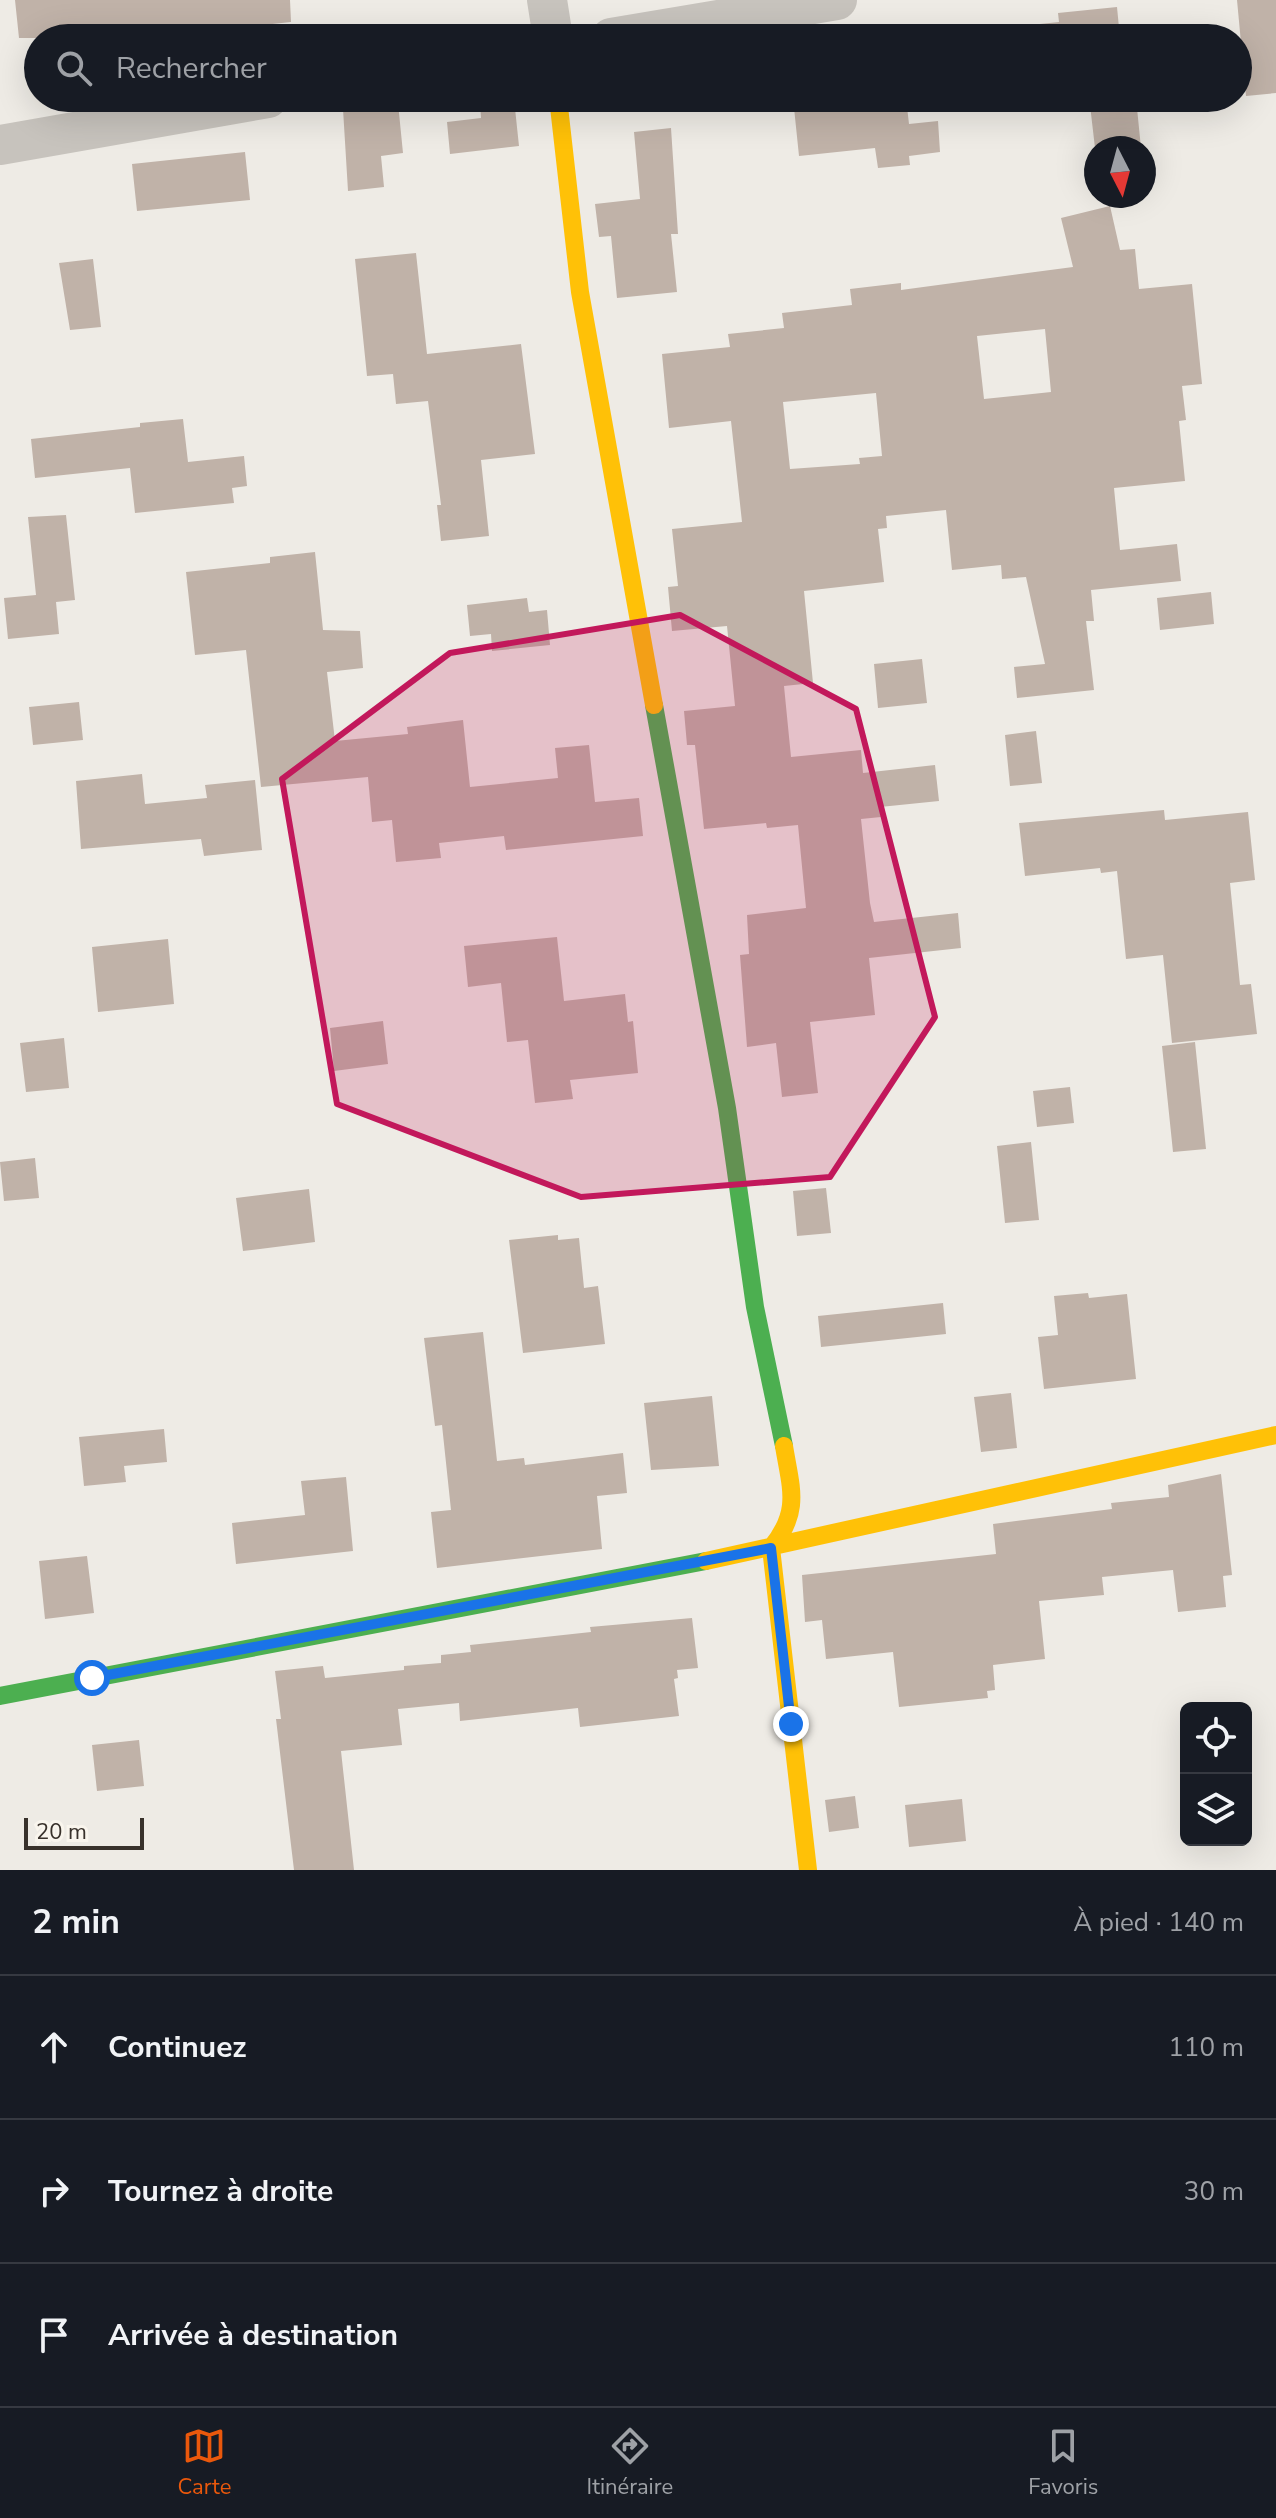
<!DOCTYPE html>
<html lang="fr">
<head>
<meta charset="utf-8">
<style>
  :root { --surface:#171b24; --page:#242831; --text:#f1f3f6; --muted:#9ea1a6; --line:#363941; --accent:#ea580c }
  body { margin:0; font-family:"Nunito Sans",sans-serif; background:var(--page); color:var(--text) }
  .controls { position:absolute; right:24px; bottom:24px; display:grid; overflow:hidden; border-radius:12px; box-shadow:0 8px 32px #0002 }
  .controls button { width:72px; height:72px; display:grid; place-items:center; padding:0; border:0; border-bottom:2px solid var(--line); background:var(--surface); color:var(--text); font:40px sans-serif }
  .compass { position:absolute; left:1084px; top:136px; width:72px; height:72px; border-radius:50%; background:var(--surface); box-shadow:0 8px 32px #0002; rotate:174deg }
  .scale { position:absolute; left:24px; bottom:20px; width:120px; box-sizing:border-box; padding-left:8px; border:4px solid #38312b; border-top:0; font-size:22px; line-height:28px; white-space:nowrap; color:#38312b; -webkit-text-stroke:6px #f9f5ed; paint-order:stroke }
  .stop { position:absolute; width:24px; height:24px; margin:-18px; border:6px solid #1a73e8; border-radius:50%; background:#fff }
  .stop.end { background:#1a73e8; border-color:#fff; box-shadow:0 2px 8px #0008 }
  .list { margin:0; padding:0; list-style:none }
  h2 { display:flex; justify-content:space-between; align-items:center; height:104px; margin:0; padding:0 32px; font-size:34px }
  h2 small { font-size:26px; font-weight:400; color:var(--muted) }
  .list li { display:grid; grid-template-columns:52px 1fr auto; gap:24px; align-items:center; box-sizing:border-box; height:144px; padding:0 32px; border-top:2px solid var(--line) }
  .list b { display:block; font-size:30px; white-space:nowrap }
  .list em { font-size:26px; font-style:normal; color:var(--muted) }
  .icon { flex:none; width:44px; height:44px; fill:none; stroke:currentColor; stroke-width:2; stroke-linecap:round; stroke-linejoin:round }
  .map { position:relative; flex:none; width:1276px; height:1870px; overflow:hidden }
  .search { position:absolute; background:var(--surface); box-shadow:0 8px 32px #0002; left:24px; right:24px; top:24px; height:88px; display:flex; align-items:center; gap:20px; box-sizing:border-box; padding:0 28px; border-radius:44px; color:var(--muted); font-size:30px }
  .sheet { height:536px; background:var(--surface) }
  nav { display:flex; justify-content:space-around; align-items:center; box-sizing:border-box; height:112px; border-top:2px solid var(--line); background:var(--surface); font-size:22px; color:var(--muted) }
  nav a { display:grid; justify-items:center; gap:4px }
  nav .on { color:var(--accent) }
  .map>svg:first-child { display:block }
  .building { fill:#c0b2a8; fill-rule:evenodd }
  .lines { fill:none; stroke-linecap:round; stroke-linejoin:round }
  .street { stroke:#c7c3bd; stroke-width:40 }
  .fast { stroke:#4caf50; stroke-width:18 }
  .slow { stroke:#ffc107; stroke-width:18 }
  .route { stroke:#1a73e8; stroke-width:10 }
  .marked { fill:#c2185b; fill-opacity:0.2; stroke:#c2185b; stroke-width:6; stroke-linejoin:round }
</style>
</head>
<body>
<div class="map">
<svg width="1276" height="1870" viewBox="0 0 1276 1870">
  <rect width="100%" height="100%" fill="#eeebe5"/>
  <path class="building" d="M15,0H290L291,22L141,38H19Z
    M1237,0H1276V93L1246,96Z
    M1117,7L1120,38H982L981,30L1059,22L1058,13Z
    M793,98H906L909,124L938,121L940,152L909,156L910,165L878,168L875,148L799,156Z
    M1067,98H1136L1141,148H1095L1090,105L1068,107Z
    M514,99L519,146L450,154L447,122L481,118L480,103Z
    M398,103L403,153L381,156L384,187L348,191L343,109Z
    M671,128L678,234H671L677,292L617,298L611,236L599,237L595,204L640,199L634,132Z
    M245,152L250,200L137,211L132,164Z
    M1110,206L1120,250L1135,249L1139,289L1192,284L1202,384L1182,386L1186,420L1179,421L1185,481L1114,488L1120,550L1177,544L1181,581L1091,590L1094,621H1086L1094,690L1017,698L1014,667L1045,664L1026,577L1002,579L1001,565L952,570L946,510L886,516L887,528L878,529L884,582L804,591L813,683L784,686L791,757L861,750L863,773L935,765L939,801L880,807L881,817L861,819L870,903L874,922L958,913L961,948L869,958L875,1015L810,1022L818,1093L782,1097L776,1043L747,1047L740,955L749,954L747,915L806,908L798,825L767,828L766,823L704,829L695,745H687L684,711L735,706L727,626L672,631L668,587L678,586L672,529L742,522L731,421L669,428L662,354L730,347L728,334L784,328L782,313L852,305L850,289L901,283V290L1073,267L1061,218ZM1045,329L1051,392L984,399L977,336ZM876,393L882,456L859,458L860,464L790,469L783,402Z
    M416,253L427,354L521,344L535,454L481,460L489,536L441,541L437,505H441L428,401L396,404L393,374L367,376L355,259Z
    M93,259L101,327L70,330L59,263Z
    M183,419L188,462L244,456L247,486L232,488L234,503L135,513L130,468L35,478L31,439L140,427V423Z
    M66,515L75,600L56,602L59,634L8,639L4,598L36,595L28,517Z
    M315,552L323,630L360,631L363,668L327,672L335,741L408,734L407,727L463,720L470,787L558,778L555,748L589,745L595,802L639,798L643,836L506,850L504,836L439,843L441,858L396,862L392,820L372,822L368,777L261,787L246,650L195,655L186,572L270,563V557Z
    M1211,592L1214,624L1160,630L1157,598Z
    M527,598L529,612L547,610L550,645L492,651L491,634L470,636L467,605Z
    M922,659L927,703L878,708L874,664Z
    M79,702L83,740L33,745L29,707Z
    M1036,731L1042,783L1010,786L1005,735Z
    M142,774L145,804L207,798L205,785L255,780L262,850L204,856L201,839L81,849L76,781Z
    M1164,810L1165,820L1248,812L1255,880L1230,883L1240,985L1251,984L1257,1034L1172,1043L1163,955L1126,959L1117,871L1101,873L1100,868L1025,876L1019,823Z
    M557,937L564,1001L625,994L628,1022L633,1021L638,1073L570,1080L573,1099L535,1103L528,1040L507,1042L501,983L468,987L464,946Z
    M168,939L174,1004L98,1012L92,947Z
    M383,1021L388,1064L334,1071L330,1028Z
    M64,1038L69,1088L26,1092L20,1043Z
    M1195,1042L1206,1149L1173,1152L1162,1046Z
    M1070,1087L1074,1123L1037,1127L1033,1091Z
    M1031,1142L1039,1220L1005,1223L997,1146Z
    M35,1158L39,1198L4,1201L0,1162Z
    M826,1188L831,1233L797,1236L793,1191Z
    M309,1189L315,1242L243,1251L236,1198Z
    M558,1235V1240L579,1238L584,1288L598,1286L605,1344L523,1353L509,1240Z
    M1088,1293L1089,1298L1127,1294L1136,1379L1044,1389L1038,1337L1058,1335L1054,1296Z
    M943,1303L946,1334L821,1347L818,1316Z
    M483,1332L497,1461L524,1458L525,1465L623,1453L627,1493L597,1496L602,1549L437,1568L431,1512L451,1510L442,1425L435,1426L424,1338Z
    M1011,1393L1017,1448L981,1452L974,1397Z
    M712,1396L719,1466L651,1470L644,1403Z
    M164,1429L167,1462L124,1466L126,1482L84,1486L79,1437Z
    M1221,1474L1232,1575L1223,1576L1226,1607L1178,1612L1173,1570L1102,1577L1104,1595L1039,1601L1045,1659L993,1665L995,1690L987,1691L988,1698L899,1707L893,1652L826,1659L822,1620L805,1622L802,1575L996,1554L993,1524L1112,1509L1111,1503L1169,1497L1168,1485Z
    M346,1477L353,1551L236,1564L232,1523L305,1515L301,1481Z
    M87,1556L94,1613L45,1619L39,1561Z
    M692,1618L698,1668L677,1670L678,1678L674,1679L679,1716L580,1727L578,1708L460,1721L459,1703L398,1709L402,1745L341,1751L354,1870H294L276,1719H281L275,1671L323,1666L325,1678L404,1670V1666L441,1663V1655L471,1652L470,1645L591,1632L590,1627Z
    M139,1740L144,1786L97,1791L92,1745Z
    M855,1796L859,1828L829,1832L825,1800Z
    M962,1799L966,1841L909,1847L905,1805Z"/>
  <g class="lines">
    <path class="street" d="M547,0L553,38
      M611,38L837,0
      M0,145L268,98"/>
    <path class="fast" d="M654,705L727,1108L755,1307L784,1446
      M0,1696L706,1561"/>
    <path class="slow" d="M558,98L580,292L654,705
      M784,1446C791,1489 801,1511 771,1548L808,1870
      M706,1561L1276,1435"/>
  </g>
  <g class="lines">
    <path class="route" d="M92,1678L771,1548L791,1724"/>
  </g>
  <path class="marked" d="M680,615L856,709L935,1017L830,1177L581,1197L337,1104L282,779L450,653Z"/>
</svg>
<div class="controls">
<button><svg class="icon" aria-label="locate" viewBox="0 0 24 24"><circle cx="12" cy="12" r="6"/><path d="M12 2v4M12 18v4M2 12h4M18 12h4"/></svg></button>
<button><svg class="icon" aria-label="layers" viewBox="0 0 24 24"><path d="M12 4l9 5-9 5-9-5zM3 14l9 5 9-5"/></svg></button>
</div>
<svg class="compass" viewBox="-18 -18 36 36"><path d="M0-13l5 13h-10z" fill="#e53935"/><path d="M0 13l5-13h-10z" fill="#9ea1a6"/></svg>
<div class="scale">20 m</div>
<div class="stop" style="left:92px;top:1678px"></div>
<div class="stop end" style="left:791px;top:1724px"></div>
<div class="search"><svg class="icon" aria-label="search" viewBox="0 0 24 24"><circle cx="10" cy="10" r="6"/><path d="M15 15l6 6"/></svg>Rechercher</div>
</div>
<section class="sheet">
<h2>2 min<small>À pied · 140 m</small></h2>
<ul class="list">
<li><svg class="icon" aria-label="ahead" viewBox="0 0 24 24"><path d="M12 20V5M6 11l6-6 6 6"/></svg><div><b>Continuez</b></div><em>110 m</em></li>
<li><svg class="icon" aria-label="right" viewBox="0 0 24 24"><path d="M7 20v-9h11M14 6l5 5-5 5"/></svg><div><b>Tournez à droite</b></div><em>30 m</em></li>
<li><svg class="icon" aria-label="arrive" viewBox="0 0 24 24"><path d="M6 21V4h12l-3 4 3 4H6"/></svg><div><b>Arrivée à destination</b></div></li>
</ul>
</section>
<nav>
<a class="on"><svg class="icon" aria-label="map" viewBox="0 0 24 24"><path d="M3 6l6-2 6 2 6-2v14l-6 2-6-2-6 2zM9 4v14M15 6v14"/></svg>Carte</a>
<a><svg class="icon" aria-label="directions" viewBox="0 0 24 24"><path d="M12 3l9 9-9 9-9-9zM9 14v-3h6M13 9l2 2-2 2"/></svg>Itinéraire</a>
<a><svg class="icon" aria-label="saved" viewBox="0 0 24 24"><path d="M7 4h10v16l-5-4-5 4z"/></svg>Favoris</a>
</nav>
</body>
</html>
